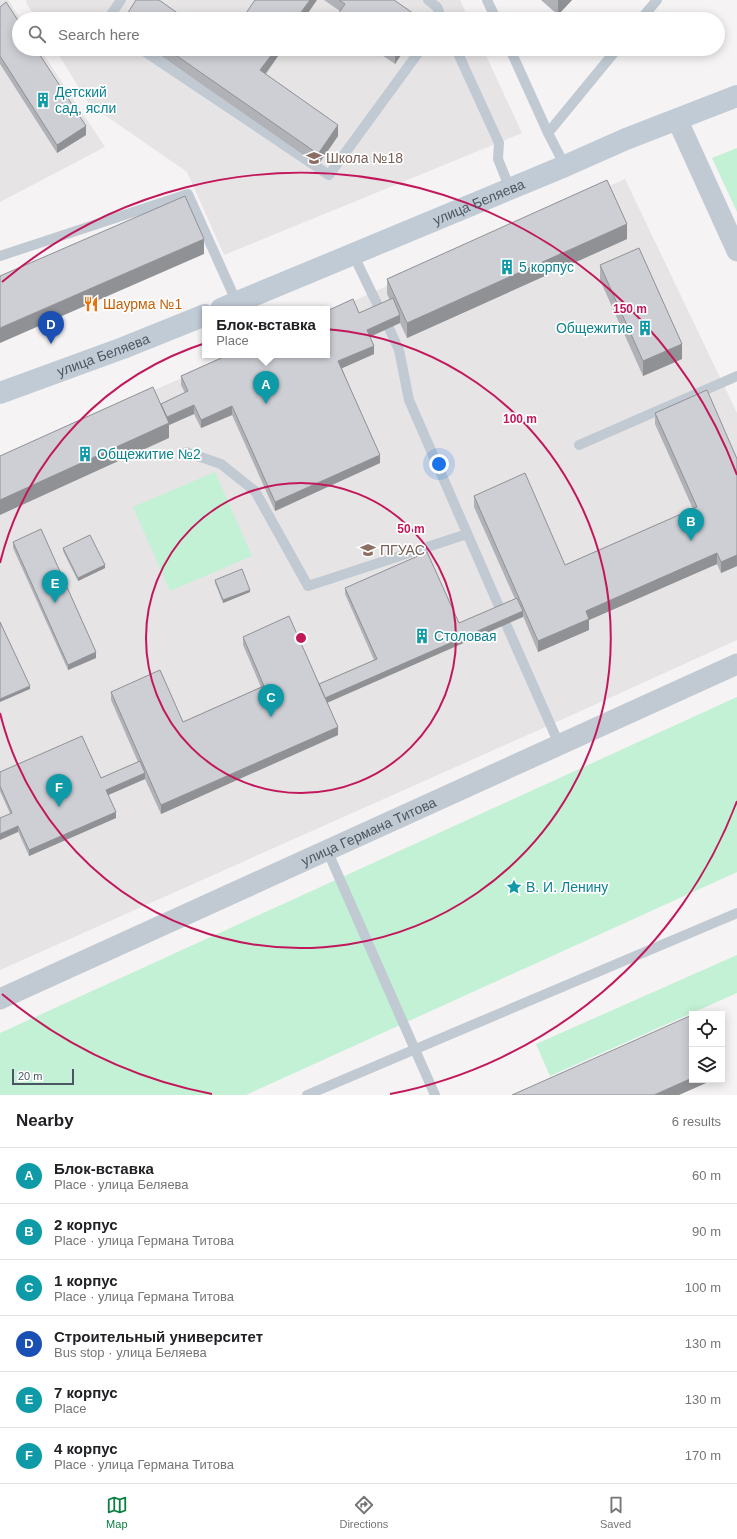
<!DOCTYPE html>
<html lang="en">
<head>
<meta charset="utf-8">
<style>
  :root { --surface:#fff; --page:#f6f6f6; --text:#202124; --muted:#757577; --line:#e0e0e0; --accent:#0b8043 }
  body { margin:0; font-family:Arial,sans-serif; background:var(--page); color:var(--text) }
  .controls { position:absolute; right:12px; bottom:12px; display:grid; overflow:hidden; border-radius:0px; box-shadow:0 2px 10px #0003 }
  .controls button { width:36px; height:36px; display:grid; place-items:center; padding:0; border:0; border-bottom:1px solid var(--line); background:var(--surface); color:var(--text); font:20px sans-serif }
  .scale { position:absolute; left:12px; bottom:10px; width:62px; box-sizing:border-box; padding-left:4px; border:2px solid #4a5661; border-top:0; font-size:11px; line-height:14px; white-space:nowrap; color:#4a5661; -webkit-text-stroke:3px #fff; paint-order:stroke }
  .you { position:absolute; left:439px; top:464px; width:14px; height:14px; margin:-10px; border:3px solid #fff; border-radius:50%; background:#1a73e8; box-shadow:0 0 0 6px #1a73e833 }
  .badge { display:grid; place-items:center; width:26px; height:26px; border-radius:50%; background:var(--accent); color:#fff; font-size:13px; font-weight:700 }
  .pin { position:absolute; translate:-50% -33px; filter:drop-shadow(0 1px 2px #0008) }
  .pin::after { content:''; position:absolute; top:21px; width:14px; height:12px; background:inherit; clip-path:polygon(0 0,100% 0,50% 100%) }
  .popup { position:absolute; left:202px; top:306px; width:128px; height:52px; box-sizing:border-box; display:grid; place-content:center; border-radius:0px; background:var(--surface); filter:drop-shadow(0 1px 3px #0005); font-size:13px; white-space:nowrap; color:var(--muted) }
  .popup b { font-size:15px; color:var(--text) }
  .popup::after { content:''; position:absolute; left:50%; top:100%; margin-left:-8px; border:8px solid transparent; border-top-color:var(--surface) }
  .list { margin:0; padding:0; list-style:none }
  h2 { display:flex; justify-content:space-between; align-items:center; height:52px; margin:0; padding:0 16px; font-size:17px }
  h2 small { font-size:13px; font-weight:400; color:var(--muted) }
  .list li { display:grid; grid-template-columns:26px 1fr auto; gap:12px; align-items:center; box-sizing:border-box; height:56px; padding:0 16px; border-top:1px solid var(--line) }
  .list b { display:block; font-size:15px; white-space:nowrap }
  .list p { margin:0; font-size:13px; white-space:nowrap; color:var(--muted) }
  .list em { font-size:13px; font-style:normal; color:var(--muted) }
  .icon { flex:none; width:22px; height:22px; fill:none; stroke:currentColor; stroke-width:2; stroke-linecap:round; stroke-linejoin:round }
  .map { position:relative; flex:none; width:737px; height:1095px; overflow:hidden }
  .search { position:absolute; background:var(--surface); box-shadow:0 2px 10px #0003; left:12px; right:12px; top:12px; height:44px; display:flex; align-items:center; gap:10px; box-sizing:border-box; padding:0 14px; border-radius:22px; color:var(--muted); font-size:15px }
  .sheet { height:388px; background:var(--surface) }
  nav { display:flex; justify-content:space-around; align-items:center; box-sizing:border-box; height:56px; border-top:1px solid var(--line); background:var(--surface); font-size:11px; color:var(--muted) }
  nav a { display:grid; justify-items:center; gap:2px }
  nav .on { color:var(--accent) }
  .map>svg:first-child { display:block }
  .education { fill:#e6e4e5 }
  .green { fill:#c3f1d5 }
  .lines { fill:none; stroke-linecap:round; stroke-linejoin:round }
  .lane { stroke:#c1cad2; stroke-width:10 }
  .street { stroke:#c1cad2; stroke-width:21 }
  .secondary { stroke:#c1cbd6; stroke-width:22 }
  .wall { fill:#b0b2b7 }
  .shaded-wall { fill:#909195 }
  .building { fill:#cdcfd5; stroke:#909195 }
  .ring { fill:none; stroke:#c2185b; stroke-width:2 }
  .labels { text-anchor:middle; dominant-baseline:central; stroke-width:3.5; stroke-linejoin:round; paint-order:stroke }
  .culture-label { font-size:14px; fill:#0d838f; stroke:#fff; text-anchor:start }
  .education-label { font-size:14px; fill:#785e54; stroke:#fff; text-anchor:start }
  .street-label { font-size:14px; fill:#4a5661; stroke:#fff }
  .food-label { font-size:14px; fill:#c56008; stroke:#fff; text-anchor:start }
  .centre { fill:#c2185b; stroke:#fff; stroke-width:2 }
  .ring-label { font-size:12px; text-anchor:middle; font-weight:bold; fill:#c2185b; stroke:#fff; stroke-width:3.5; stroke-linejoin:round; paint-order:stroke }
</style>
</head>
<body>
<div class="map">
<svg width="737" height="1095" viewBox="0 0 737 1095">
  <rect width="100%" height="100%" fill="#f5f3f3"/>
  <path class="education" d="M0,0H8L21,19H19V49H40L105,147L0,202Z
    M27,0H460L469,19H36L26,2Z
    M55,49H483L522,133L224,255L187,172L89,104Z
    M625,179L737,413V640L550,725L0,970V459L233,355H327V313Z"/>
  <path class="green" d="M737,148V212L712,158Z
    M215,472L252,556L170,591L133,507Z
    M737,697V872L246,1095H0V1033Z
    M737,955V993L550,1076L536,1044Z"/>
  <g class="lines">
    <path class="lane" d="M428,0L437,7L442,19
      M487,0L496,19
      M108,19L121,0
      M641,19L657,0
      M141,49L329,175L421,49
      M456,49L499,143L498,159L510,189
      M510,49L548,133L565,166
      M548,133L617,49
      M353,254L381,312
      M0,256L188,194L237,303
      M389,328L399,350L409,400L501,611
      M579,445L737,376
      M186,452L221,464L255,491L308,586L467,534
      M506,624L559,744
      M327,850L435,1095
      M307,1095L737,913"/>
    <g class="street">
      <path d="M677,119L737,251"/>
      <path id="s1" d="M0,999L737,664"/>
    </g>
    <g class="secondary">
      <path id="s2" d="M221,309L565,166L626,139L737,96"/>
      <path id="s3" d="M0,393L123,348L205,315"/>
    </g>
  </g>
  <path class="wall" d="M324,0H394L420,19H338V14L340,11Z
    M541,0H572L558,15Z
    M0,7L86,135L57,153L0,64Z
    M151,49H283L266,74L338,136L318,165Z
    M373,49H405L395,64Z
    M627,239L407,338L400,323L370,337L374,354L342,368L380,463L275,511L232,415L201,428L194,414L169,425V438L161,404L185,393L181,385V376L359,313L390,300L387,294V279Z
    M600,265L682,359L643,376L600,280Z
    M655,413L737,459V566L721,573L717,564L589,620V630L538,652L523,616L327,703L338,735L161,814L145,779L108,795L116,818L29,856L0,791V772L101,778L138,762L111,700V692L183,722L261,687L243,645V637L319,684L374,660L345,594V588L459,623L515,599L474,507V496L565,565L693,509L655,424Z
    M13,542L96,658L68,670L13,548Z
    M63,548L105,568L78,581L63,551Z
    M215,580L250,592L223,603L215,583Z"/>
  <path class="shaded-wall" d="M310,0H317L304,19H296Z
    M558,0H572L558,15Z
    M276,49H283L260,81V70Z
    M398,49H405L395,64V53Z
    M338,125V136L318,165V154Z
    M86,126V135L57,153V145Z
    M627,224V239L407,338V323Z
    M204,239V254L0,343V328Z
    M400,315V323L367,338V330Z
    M682,344V359L643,376V361Z
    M374,346V354L338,370V361Z
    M194,405V414L169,425V438L0,515V500L164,419Z
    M232,406V415L201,428V420Z
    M380,455V463L275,511V502Z
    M717,553V564L589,620V630L538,652V641L586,611Z
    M737,555V566L721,573V562Z
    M105,565V568L78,581V578Z
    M250,590V592L223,603V600Z
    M523,611V617L324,704V698Z
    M96,652V658L68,670V665Z
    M30,686V689L0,702V699Z
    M338,727V735L161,814V805Z
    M145,773V779L106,796V790Z
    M116,812V818L29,856V850Z
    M18,826V832L0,840V834Z
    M692,1078V1080H713L679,1095H654Z"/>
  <path class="building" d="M136,0H159L186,19H124Z
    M255,0H310L296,19H242Z
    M339,0H394L420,18L419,19H346L338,14L345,4Z
    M6,2L19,22V49H36L86,126L57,145L0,56V7Z
    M167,49H276L260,70L338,125L318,154Z
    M389,49H398L395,53Z
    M607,180L627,224L407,323L387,279Z
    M185,196L204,239L0,328V276Z
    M639,248L682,344L643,361L600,265Z
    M393,298L400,315L367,330L374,346L338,361L380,455L275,502L232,406L201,420L194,405L167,417L161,404L188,391L181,376L228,355H327V311L353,299L359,313Z
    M153,387L169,423L0,500V456Z
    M707,390L737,459V555L721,562L717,553L586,611L589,619L538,641L474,496L525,473L565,565L697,507L655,413Z
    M41,529L96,652L68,665L13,542Z
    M90,535L105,565L78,578L63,548Z
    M427,552L459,623L517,598L523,611L325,698L319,684L377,659L345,588Z
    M242,569L250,590L223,600L215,580Z
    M289,616L338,727L161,805L111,692L160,670L183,722L264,686L243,637Z
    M0,622L30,686L0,699Z
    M82,736L101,778L140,761L145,773L106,790L116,812L29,850L18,826L0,834V818L12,813L0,786V772Z
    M692,1015V1078L654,1095H512Z"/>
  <g class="ring">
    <circle cx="301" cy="638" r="155"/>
    <path d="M0 563A310 310 0 1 1 0 713"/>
    <path d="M737 801A465 465 0 0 1 390 1094M212 1094A465 465 0 0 1 2 994M2 282A465 465 0 0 1 737 475"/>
  </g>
  <defs>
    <g id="building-bare" transform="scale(1.2)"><path d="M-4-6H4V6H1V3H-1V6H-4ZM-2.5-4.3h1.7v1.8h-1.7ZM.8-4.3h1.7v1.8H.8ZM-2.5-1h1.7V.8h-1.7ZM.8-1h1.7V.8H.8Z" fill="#0f9aa8" stroke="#fff" stroke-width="2.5" paint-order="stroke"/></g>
    <g id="school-bare" transform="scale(1.2)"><path d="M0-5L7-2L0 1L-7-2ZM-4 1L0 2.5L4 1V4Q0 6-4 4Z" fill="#8d6e63" stroke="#fff" stroke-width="2.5" paint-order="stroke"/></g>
    <g id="restaurant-bare" transform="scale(1.2)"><path d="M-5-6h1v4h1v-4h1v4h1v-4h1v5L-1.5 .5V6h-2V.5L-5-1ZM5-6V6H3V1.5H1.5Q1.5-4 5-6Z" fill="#e8710a" stroke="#fff" stroke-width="2.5" paint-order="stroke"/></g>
    <g id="university-bare" transform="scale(1.2)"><path d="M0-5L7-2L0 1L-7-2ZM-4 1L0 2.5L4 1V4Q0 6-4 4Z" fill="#8d6e63" stroke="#fff" stroke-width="2.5" paint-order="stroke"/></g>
    <g id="sight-bare" transform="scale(1.2)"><path d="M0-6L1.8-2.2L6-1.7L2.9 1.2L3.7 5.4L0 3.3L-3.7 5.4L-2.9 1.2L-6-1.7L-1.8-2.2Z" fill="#0f9aa8" stroke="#fff" stroke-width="2.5" paint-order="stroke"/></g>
  </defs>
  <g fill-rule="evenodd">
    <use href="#building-bare" x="43" y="100"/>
    <use href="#school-bare" x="314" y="158"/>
    <use href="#building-bare" x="507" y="267"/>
    <use href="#restaurant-bare" x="91" y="304"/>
    <use href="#building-bare" x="645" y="328"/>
    <use href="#building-bare" x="85" y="454"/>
    <use href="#university-bare" x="368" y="550"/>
    <use href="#building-bare" x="422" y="636"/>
    <use href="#sight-bare" x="514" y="887"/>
  </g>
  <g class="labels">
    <g class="culture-label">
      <text x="55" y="92">Детский<tspan x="55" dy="16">сад, ясли</tspan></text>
      <text x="519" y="267">5 корпус</text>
      <text x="633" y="328" text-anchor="end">Общежитие</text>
      <text x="97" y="454">Общежитие №2</text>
      <text x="434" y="636">Столовая</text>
      <text x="526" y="887">В. И. Ленину</text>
    </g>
    <g class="education-label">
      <text x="326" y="158">Школа №18</text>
      <text x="380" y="550">ПГУАС</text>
    </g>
    <g class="street-label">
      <text stroke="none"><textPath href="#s2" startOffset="279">улица Беляева</textPath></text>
      <text stroke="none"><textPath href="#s3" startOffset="110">улица Беляева</textPath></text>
      <text stroke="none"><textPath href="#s1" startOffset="405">улица Германа Титова</textPath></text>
    </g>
    <g class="food-label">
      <text x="103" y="304">Шаурма №1</text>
    </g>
  </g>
  <circle cx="301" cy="638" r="6" class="centre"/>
  <g class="ring-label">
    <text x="630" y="313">150 m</text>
    <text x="520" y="423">100 m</text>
    <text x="411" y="533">50 m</text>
  </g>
</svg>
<div class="controls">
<button><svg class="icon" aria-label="locate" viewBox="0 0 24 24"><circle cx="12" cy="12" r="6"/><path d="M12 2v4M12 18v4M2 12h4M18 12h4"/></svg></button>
<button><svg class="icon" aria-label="layers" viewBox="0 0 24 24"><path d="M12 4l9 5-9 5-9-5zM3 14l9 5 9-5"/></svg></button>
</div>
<div class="scale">20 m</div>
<div class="you"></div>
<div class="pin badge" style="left:266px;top:404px;background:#0f9aa8">A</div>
<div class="popup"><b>Блок-вставка</b>Place</div>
<div class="pin badge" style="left:691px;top:541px;background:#0f9aa8">B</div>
<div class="pin badge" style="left:271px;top:717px;background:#0f9aa8">C</div>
<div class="pin badge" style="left:51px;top:344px;background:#1a4fb4">D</div>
<div class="pin badge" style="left:55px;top:603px;background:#0f9aa8">E</div>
<div class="pin badge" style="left:59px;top:807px;background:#0f9aa8">F</div>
<div class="search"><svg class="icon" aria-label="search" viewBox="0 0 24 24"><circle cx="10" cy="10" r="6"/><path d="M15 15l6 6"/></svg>Search here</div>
</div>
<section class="sheet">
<h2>Nearby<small>6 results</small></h2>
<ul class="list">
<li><span class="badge" style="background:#0f9aa8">A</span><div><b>Блок-вставка</b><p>Place · улица Беляева</p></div><em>60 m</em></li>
<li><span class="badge" style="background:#0f9aa8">B</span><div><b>2 корпус</b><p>Place · улица Германа Титова</p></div><em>90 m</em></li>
<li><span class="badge" style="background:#0f9aa8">C</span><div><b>1 корпус</b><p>Place · улица Германа Титова</p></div><em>100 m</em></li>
<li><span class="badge" style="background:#1a4fb4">D</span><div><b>Строительный университет</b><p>Bus stop · улица Беляева</p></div><em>130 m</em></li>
<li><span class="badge" style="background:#0f9aa8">E</span><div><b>7 корпус</b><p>Place</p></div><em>130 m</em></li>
<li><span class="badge" style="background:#0f9aa8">F</span><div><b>4 корпус</b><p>Place · улица Германа Титова</p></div><em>170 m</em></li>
</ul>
</section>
<nav>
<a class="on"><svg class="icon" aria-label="map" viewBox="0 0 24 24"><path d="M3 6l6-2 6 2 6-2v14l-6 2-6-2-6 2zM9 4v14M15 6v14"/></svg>Map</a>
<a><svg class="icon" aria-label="directions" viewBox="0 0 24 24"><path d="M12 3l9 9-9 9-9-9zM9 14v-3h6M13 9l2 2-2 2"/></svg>Directions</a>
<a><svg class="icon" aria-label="saved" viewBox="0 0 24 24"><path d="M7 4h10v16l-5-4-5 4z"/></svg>Saved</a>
</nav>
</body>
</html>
